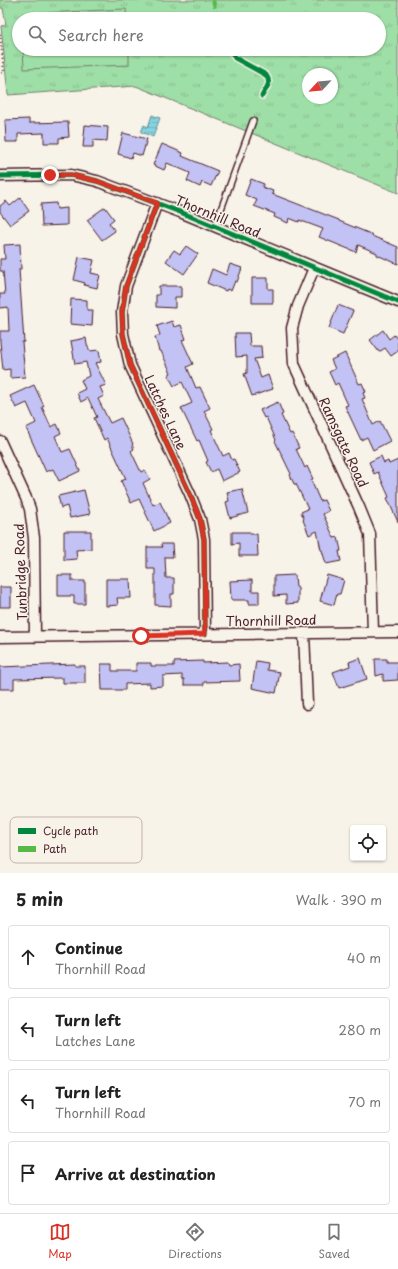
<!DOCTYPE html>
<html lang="en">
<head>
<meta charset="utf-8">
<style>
  :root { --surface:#fff; --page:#f2f2f2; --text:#222; --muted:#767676; --line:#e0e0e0; --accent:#d93025 }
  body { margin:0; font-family:"Playpen Sans",sans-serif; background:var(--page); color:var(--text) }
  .controls { position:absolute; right:12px; bottom:12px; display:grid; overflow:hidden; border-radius:4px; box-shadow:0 1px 3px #0004 }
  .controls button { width:36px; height:36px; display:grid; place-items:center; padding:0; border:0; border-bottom:1px solid var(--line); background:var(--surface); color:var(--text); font:20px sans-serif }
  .compass { position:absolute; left:302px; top:68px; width:36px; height:36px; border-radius:50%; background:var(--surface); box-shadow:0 1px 3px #0004; rotate:244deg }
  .stop { position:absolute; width:12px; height:12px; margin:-9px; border:3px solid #d93025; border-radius:50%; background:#fff }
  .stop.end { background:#d93025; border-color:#fff; box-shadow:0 1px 4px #0008 }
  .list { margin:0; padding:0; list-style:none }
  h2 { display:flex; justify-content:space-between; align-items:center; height:52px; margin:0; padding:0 16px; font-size:17px }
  h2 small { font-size:13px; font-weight:400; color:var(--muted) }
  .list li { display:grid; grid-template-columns:26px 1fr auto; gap:12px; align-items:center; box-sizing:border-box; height:64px; margin:0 8px 8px; padding:0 8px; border:1px solid var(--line); border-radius:4px }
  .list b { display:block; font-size:15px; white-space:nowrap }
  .list p { margin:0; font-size:13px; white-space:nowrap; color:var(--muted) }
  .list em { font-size:13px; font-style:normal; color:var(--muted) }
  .icon { flex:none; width:22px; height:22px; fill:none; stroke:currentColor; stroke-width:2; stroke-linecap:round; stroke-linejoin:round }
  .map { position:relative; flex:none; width:398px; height:873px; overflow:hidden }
  .search { position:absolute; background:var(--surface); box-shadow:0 1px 3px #0004; left:12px; right:12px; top:12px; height:44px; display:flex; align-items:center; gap:10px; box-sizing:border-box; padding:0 14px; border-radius:22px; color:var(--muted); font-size:15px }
  .sheet { height:340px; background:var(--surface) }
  nav { display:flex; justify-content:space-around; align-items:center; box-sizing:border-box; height:56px; border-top:1px solid var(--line); background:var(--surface); font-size:11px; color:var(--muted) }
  nav a { display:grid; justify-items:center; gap:2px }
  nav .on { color:var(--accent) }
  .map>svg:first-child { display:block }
  .park { fill:url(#park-tufts); stroke:#747e69; fill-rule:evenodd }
  .pitch { fill:#9edea7; stroke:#747e69 }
  .water { fill:url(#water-rules); stroke:#6d8c98 }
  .building { fill:#c2c2f4; stroke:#4a1f2b }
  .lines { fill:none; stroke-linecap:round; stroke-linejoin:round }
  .lane-casing { stroke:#4a1f2b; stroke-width:8 }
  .street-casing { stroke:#4a1f2b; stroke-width:13 }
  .path { stroke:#4a1f2b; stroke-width:2; stroke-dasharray:1 3; stroke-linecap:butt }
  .lane { stroke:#f7f3e8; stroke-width:5 }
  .street { stroke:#f7f3e8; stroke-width:10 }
  .quiet { stroke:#58b947; stroke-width:4; stroke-dasharray:8 4; stroke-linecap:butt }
  .cycleway-casing { stroke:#f7f3e8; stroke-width:8 }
  .cycleway { stroke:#00873e; stroke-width:5 }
  .route { stroke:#d93025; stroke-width:5 }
  .labels { text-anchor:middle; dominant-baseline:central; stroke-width:3; stroke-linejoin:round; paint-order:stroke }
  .street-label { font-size:13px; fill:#4a1f2b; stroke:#f7f3e8 }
  .key { fill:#f7f3e8; stroke:#c3b3af; stroke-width:1 }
  .key-label { font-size:11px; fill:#4a1f2b }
</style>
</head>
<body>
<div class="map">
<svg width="398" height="873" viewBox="0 0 398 873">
  <defs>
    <pattern id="park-tufts" width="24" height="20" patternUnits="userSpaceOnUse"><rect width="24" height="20" fill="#9edea7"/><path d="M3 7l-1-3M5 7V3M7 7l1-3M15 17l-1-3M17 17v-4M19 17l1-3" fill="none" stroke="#8abe90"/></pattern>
    <pattern id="water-rules" width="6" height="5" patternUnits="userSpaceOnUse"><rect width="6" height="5" fill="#84d4e0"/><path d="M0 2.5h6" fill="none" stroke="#74b6c0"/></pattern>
  </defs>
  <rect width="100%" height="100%" fill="#f7f3e8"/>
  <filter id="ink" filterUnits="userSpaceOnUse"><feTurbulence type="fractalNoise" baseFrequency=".025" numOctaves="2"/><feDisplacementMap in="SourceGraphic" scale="8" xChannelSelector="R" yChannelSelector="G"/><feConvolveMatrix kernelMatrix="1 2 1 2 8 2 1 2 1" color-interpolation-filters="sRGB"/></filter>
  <g filter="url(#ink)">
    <path class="park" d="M0,0H398V193L136,86L8,95L1,26L6,25L3,8H0ZM19,19H379V49H19ZM308,74H332V98H308Z"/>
    <path class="pitch" d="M126,9L127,19H22V14Z
      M23,49H129V65L24,69Z"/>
    <path class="water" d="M152,115L160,118L153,137L141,132L144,125L148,127Z"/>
    <path class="building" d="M29,119V123L68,122L69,137L59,138V143H44V133L18,134V142H6L5,120Z
      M85,125L108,127L107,141L93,140V147H83Z
      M123,133L147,139L142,156L133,153L131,158L118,154Z
      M162,144L183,153L182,156L218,171L211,186L202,182L200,187L187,181L190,173L167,163L164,170L153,165Z
      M251,179L264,184L262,187L273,191L272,194L339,220V221L373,235L372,236L398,247V264L377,255V253L358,245L356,252L346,248L319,237L323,229L299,220V222L289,218L288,223L274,217L275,214L254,206L257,200L245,195Z
      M20,198L29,211L10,225L0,212V206L6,201L10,206Z
      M56,203L57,209L67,208V225L42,226L41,204Z
      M105,207L114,219L109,223L115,231L102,240L87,220Z
      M20,244L21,269H19L24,342H22L25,377L10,378V369L3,370L0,342V331H9L8,307L0,308V294H5L3,271H0V259H5L4,245Z
      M186,246L198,254L184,274L166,261L174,250L180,254Z
      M79,257L94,260L91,273L100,275L97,288L84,285L85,283L74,280Z
      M230,264L242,268L237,282L235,281L231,291L227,289L226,291L207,283L212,269L226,275Z
      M252,278H268V289H273V303H252Z
      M159,286H181V297H175V308L156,307V295H159Z
      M71,299L87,300V310H93L92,326L70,324Z
      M338,305L353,311L343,334L329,328Z
      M172,321L174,327L181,325L186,339L182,340L193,364L187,367L196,388L200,387L210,408L204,411L213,429L211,430L223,456L229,453L232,460L234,459L240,472L222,481L217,469L211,472L206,462L208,461L199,440L197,441L181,408L192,403L182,382L174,386L168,375L171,373L161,351H159L155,337L160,335L157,326Z
      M383,330L389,339L394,335L398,340V351L391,356L385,348L379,352L370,340Z
      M235,333H249L250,346H261L262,358L254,359L261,378L268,375L273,389L252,396L244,374L247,373V356L236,357Z
      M86,338L87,345L90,351L99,350L101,362L95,363L106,385L100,387L104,396L98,399L110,423L121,418L133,444L132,445L134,449L131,451L141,472L145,470L150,479L143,483L153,505L160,502L170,523L154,531L139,499L131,503L121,481L126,479L107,438L104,440L94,418L97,417L88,398L81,402L77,393L85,389L81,380L89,376L86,362L75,364L71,341Z
      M345,353L359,384L362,383L366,392L363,393L365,398L362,399L373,425L380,421L390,441L373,450L367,437L361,440L345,406L348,405L338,383L335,385L329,372L335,369L331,360Z
      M34,385L44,406L42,407L51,427L57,424L61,433L55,436L62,452L70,449L80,471L59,481L53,469L46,472L26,428L36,423L27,403L16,408L10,396Z
      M278,402L283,414L281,415L290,434L292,433L299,448L296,449L305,468L307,466L313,479L311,480L320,501L324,500L329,511L323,514L334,538L338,537L341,551H339L341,561L326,564L322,550H321L317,531L309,535L303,520L304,519L301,512L308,509L296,484H294L290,475L291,474L275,441L276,440L266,417L264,418L260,410Z
      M381,456L384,463L388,461L389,464L398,460V522L387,498L389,497L378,472L374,474L369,462Z
      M242,489L248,513L230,518L226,502L229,501L227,492Z
      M84,490L90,514L70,518L67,506L61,508L58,496Z
      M64,531H91V549L76,550L77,559L64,560Z
      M232,532H250V534H257L258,556H239V543L232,544Z
      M161,544H172L173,557H165L166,578H174V594H171V606L155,605V569H147V547H162Z
      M58,575H72V581H85V604H74V596H58Z
      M295,575L296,587H298V603L286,604V595L274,596V576Z
      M327,575L344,580L340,594H337L334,605L320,601Z
      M106,579H130L131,598H117L118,605L106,606Z
      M252,580V591H259V604H249V600H231L230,581Z
      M0,587H11V607H0Z
      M360,658L367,679L339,688L333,672L350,666L349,662Z
      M375,659H387V662H398V680L383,681V674L376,676Z
      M203,661V663L228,662L229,665L239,664L240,681L204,682V685H184V679H182V675L163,676V686L150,687V683L125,684V690H102L101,664H112V671H136V663H151V666H174V662Z
      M256,661L268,663L267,670L280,672L276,693L252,688Z
      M75,664V666H85V683H63V678L14,679V689H0V667Z"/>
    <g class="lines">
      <g class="lane-casing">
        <path id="lane" d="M215,226L253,121"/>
      </g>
      <g class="street-casing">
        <path id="street" d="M0,176L71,175L97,181L180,212L398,302
          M157,203L126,286L122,312L123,334L130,365L190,494L200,519L204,539L205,634
          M314,268L298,306L292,328L294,364L359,507L370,534L373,632
          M0,441L26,498L30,509L34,538L35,637
          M304,633L307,704
          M0,637L398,632"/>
      </g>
      <path class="path" d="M0,34L4,72L0,73"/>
      <use href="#lane" class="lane"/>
      <use href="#street" class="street"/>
      <path class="quiet" d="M213,0L218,19"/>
      <g class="cycleway-casing">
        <path id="cycleway" d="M230,49L235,58L266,75C272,83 266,88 262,96
          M0,176L71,175L97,181L180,212L398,302
          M157,203L126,286L122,312L123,334L130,365L190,494L200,519L204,539L205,634"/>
      </g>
      <use href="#cycleway" class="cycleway"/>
    </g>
  </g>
  <g class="lines" filter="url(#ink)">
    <path class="route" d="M50,175H71L97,181L157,203L126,286L122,312L123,334L130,365L190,494L200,519L204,539L205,634L141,636"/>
  </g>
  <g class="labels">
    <g class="street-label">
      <text transform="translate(218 216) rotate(22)">Thornhill Road</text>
      <text transform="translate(166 412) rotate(65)">Latches Lane</text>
      <text transform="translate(344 442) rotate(65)">Ramsgate Road</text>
      <text transform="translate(20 572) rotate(-92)">Tunbridge Road</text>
      <text transform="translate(271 620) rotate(-1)">Thornhill Road</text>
    </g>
  </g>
  <rect x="10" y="817" width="132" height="46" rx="6" class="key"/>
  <rect x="18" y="828" width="18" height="6" fill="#00873e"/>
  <rect x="18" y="846" width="18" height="6" fill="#58b947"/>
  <g class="key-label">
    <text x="43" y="835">Cycle path</text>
    <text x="43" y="853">Path</text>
  </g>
</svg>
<div class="controls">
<button><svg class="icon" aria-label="locate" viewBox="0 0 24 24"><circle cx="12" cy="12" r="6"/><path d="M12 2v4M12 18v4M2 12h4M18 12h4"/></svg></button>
</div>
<svg class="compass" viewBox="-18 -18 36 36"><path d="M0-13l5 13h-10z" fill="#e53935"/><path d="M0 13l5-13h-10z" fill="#767676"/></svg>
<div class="stop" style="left:141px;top:636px"></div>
<div class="stop end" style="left:50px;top:175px"></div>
<div class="search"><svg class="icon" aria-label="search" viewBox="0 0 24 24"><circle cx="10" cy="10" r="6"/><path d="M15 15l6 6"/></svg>Search here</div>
</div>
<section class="sheet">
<h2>5 min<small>Walk · 390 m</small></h2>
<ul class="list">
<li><svg class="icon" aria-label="ahead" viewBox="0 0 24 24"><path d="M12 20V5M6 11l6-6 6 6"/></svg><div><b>Continue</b><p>Thornhill Road</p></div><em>40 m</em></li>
<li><svg class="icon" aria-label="left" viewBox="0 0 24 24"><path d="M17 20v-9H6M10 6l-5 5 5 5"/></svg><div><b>Turn left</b><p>Latches Lane</p></div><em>280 m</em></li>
<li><svg class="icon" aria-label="left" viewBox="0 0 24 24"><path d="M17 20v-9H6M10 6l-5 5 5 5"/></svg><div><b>Turn left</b><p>Thornhill Road</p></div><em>70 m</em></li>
<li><svg class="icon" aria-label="arrive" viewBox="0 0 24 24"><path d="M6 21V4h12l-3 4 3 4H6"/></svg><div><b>Arrive at destination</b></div></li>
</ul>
</section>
<nav>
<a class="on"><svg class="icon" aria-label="map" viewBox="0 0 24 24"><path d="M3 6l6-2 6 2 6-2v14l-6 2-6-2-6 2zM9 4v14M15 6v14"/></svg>Map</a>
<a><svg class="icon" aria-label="directions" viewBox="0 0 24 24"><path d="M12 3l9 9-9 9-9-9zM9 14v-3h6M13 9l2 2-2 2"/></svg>Directions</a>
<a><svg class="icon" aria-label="saved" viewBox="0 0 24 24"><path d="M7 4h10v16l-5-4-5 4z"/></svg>Saved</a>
</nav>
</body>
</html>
